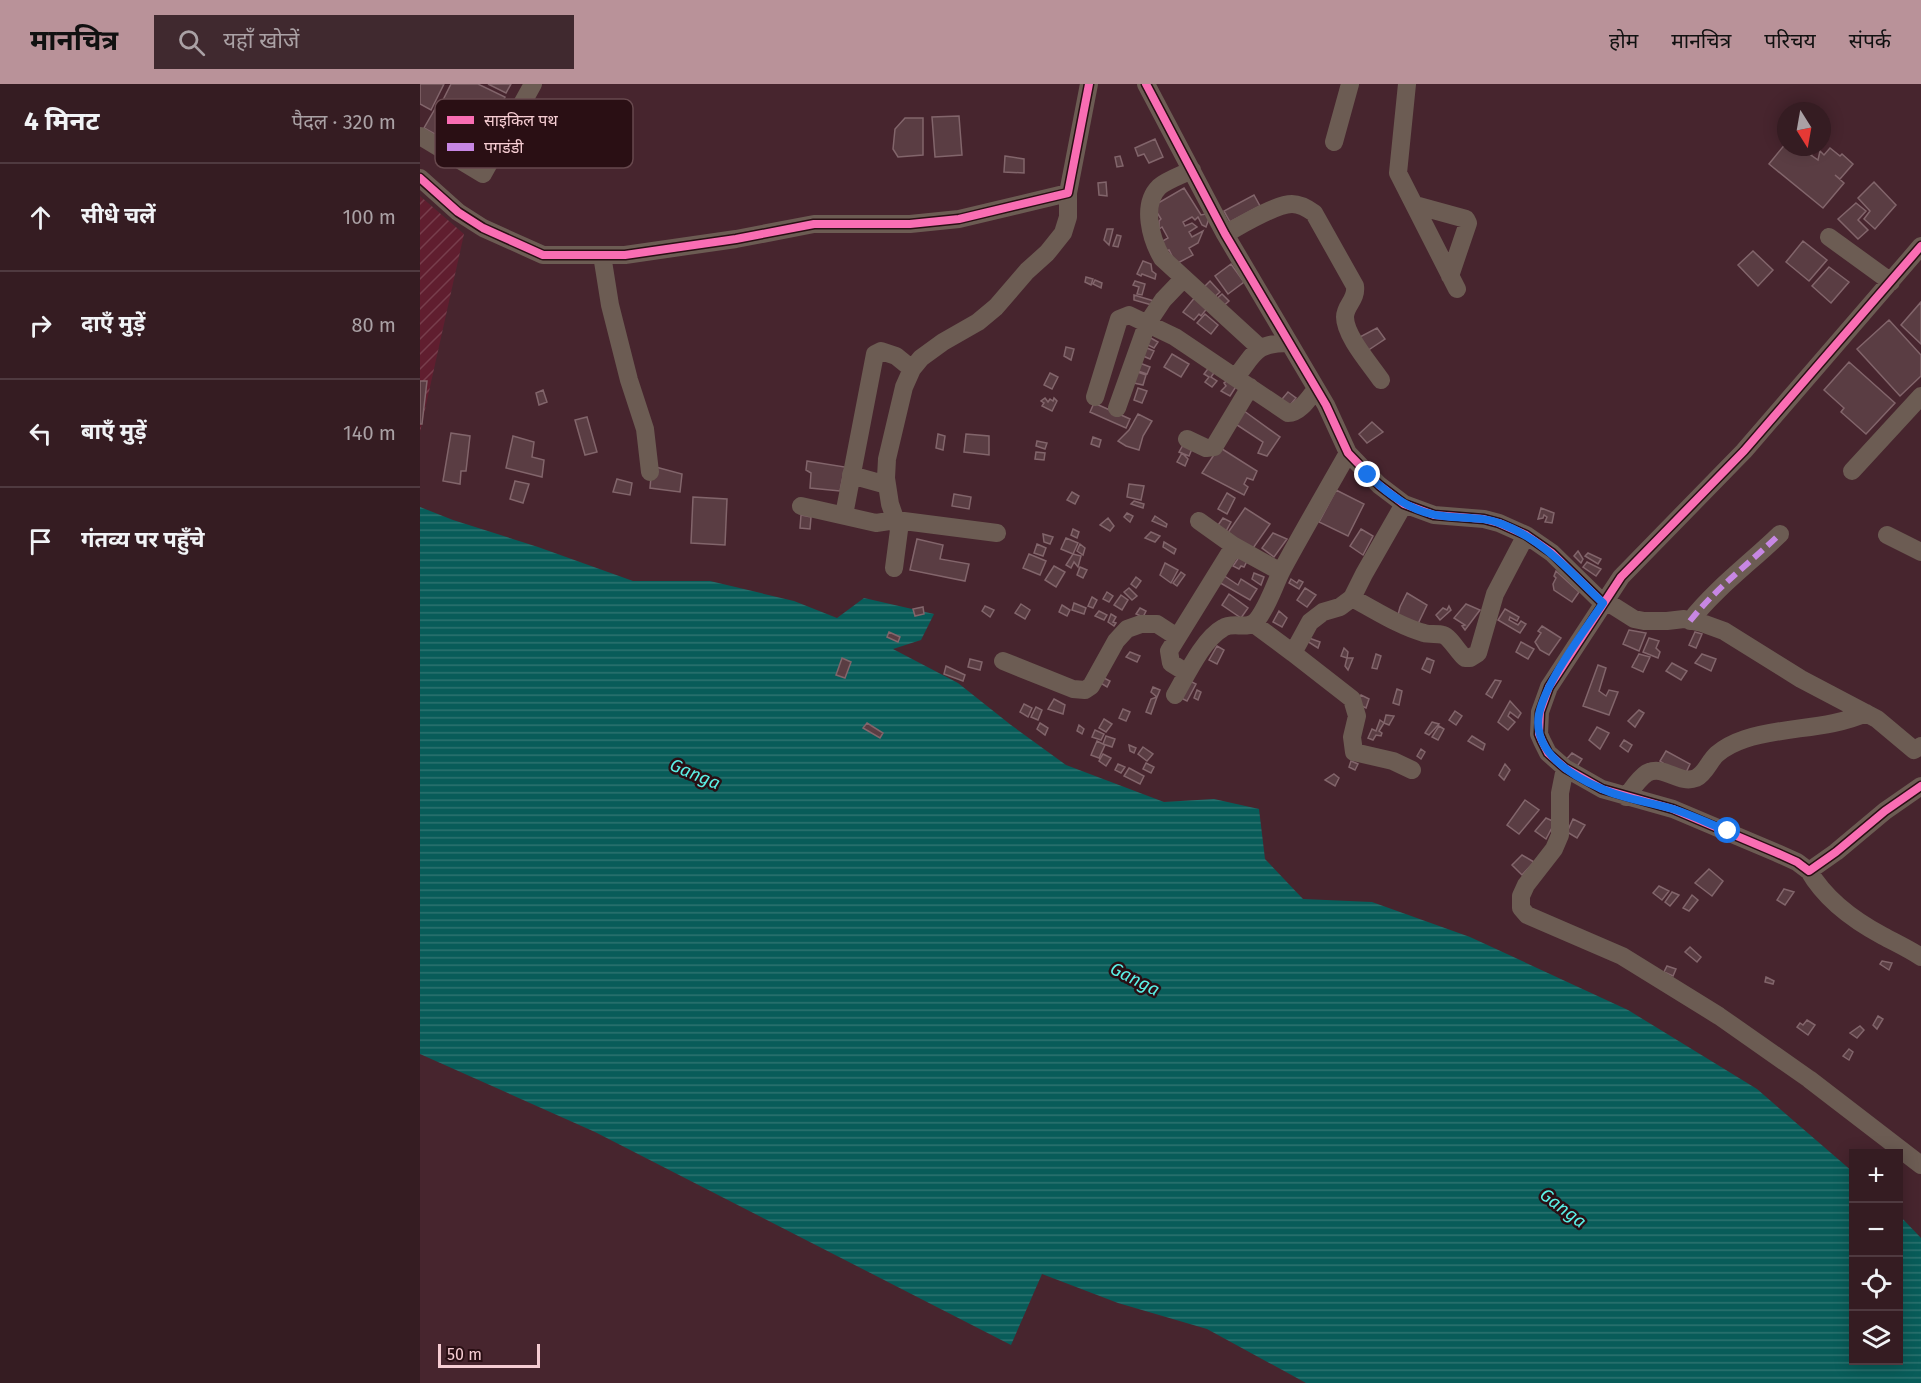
<!DOCTYPE html>
<html lang="hi">
<head>
<meta charset="utf-8">
<style>
  :root { --surface:#351c22; --page:#40292f; --text:#f1f3f6; --muted:#aaa1a5; --line:#4f3a40; --accent:#b99299 }
  body { margin:0; font-family:"Fira Sans","Noto Sans Devanagari",sans-serif; background:var(--page); color:var(--text) }
  .controls { position:absolute; right:18px; bottom:18px; display:grid; overflow:hidden; border-radius:0px; box-shadow:0 3px 15px #0003 }
  .controls button { width:54px; height:54px; display:grid; place-items:center; padding:0; border:0; border-bottom:2px solid var(--line); background:var(--surface); color:var(--text); font:30px sans-serif }
  .compass { position:absolute; left:1357px; top:18px; width:54px; height:54px; border-radius:50%; background:var(--surface); box-shadow:0 3px 15px #0003; rotate:169deg }
  .scale { position:absolute; left:18px; bottom:15px; width:102px; box-sizing:border-box; padding-left:6px; border:3px solid #f6cdd3; border-top:0; font-size:16px; line-height:21px; white-space:nowrap; color:#f6cdd3; -webkit-text-stroke:4px #2a0f14; paint-order:stroke }
  .stop { position:absolute; width:18px; height:18px; margin:-14px; border:4px solid #1a73e8; border-radius:50%; background:#fff }
  .stop.end { background:#1a73e8; border-color:#fff; box-shadow:0 2px 6px #0008 }
  .list { margin:0; padding:0; list-style:none }
  h2 { display:flex; justify-content:space-between; align-items:center; height:78px; margin:0; padding:0 24px; font-size:26px }
  h2 small { font-size:20px; font-weight:400; color:var(--muted) }
  .list li { display:grid; grid-template-columns:39px 1fr auto; gap:18px; align-items:center; box-sizing:border-box; height:108px; padding:0 24px; border-top:2px solid var(--line) }
  .list b { display:block; font-size:22px; white-space:nowrap }
  .list em { font-size:20px; font-style:normal; color:var(--muted) }
  .icon { flex:none; width:33px; height:33px; fill:none; stroke:currentColor; stroke-width:2; stroke-linecap:round; stroke-linejoin:round }
  .map { position:relative; flex:none; width:1501px; height:1299px; overflow:hidden }
  header { display:flex; align-items:center; gap:36px; box-sizing:border-box; height:84px; padding:0 30px; background:var(--accent); color:#111 }
  header strong { font-size:28px }
  nav { display:flex; gap:33px; margin-inline-start:auto; font-size:21px }
  .search { width:420px; height:54px; background:var(--page); display:flex; align-items:center; gap:15px; box-sizing:border-box; padding:0 21px; border-radius:0px; color:var(--muted); font-size:22px }
  main { display:flex }
  aside { flex:1; background:var(--surface) }
  .map>svg:first-child { display:block }
  .industrial { fill:url(#industrial-furrows) }
  .water { fill:url(#water-rules) }
  .building { fill:#5a3d43; stroke:#82656b; stroke-width:1.5 }
  .lines { fill:none; stroke-linecap:round; stroke-linejoin:round }
  .minor { stroke:#6c5c53; stroke-width:18 }
  .quiet { stroke:#c787e3; stroke-width:6; stroke-dasharray:12 6; stroke-linecap:butt }
  .cycleway-casing { stroke:#2a0f14; stroke-width:11 }
  .cycleway { stroke:#f96db3; stroke-width:8 }
  .route { stroke:#1a73e8; stroke-width:8 }
  .labels { text-anchor:middle; dominant-baseline:central; stroke-width:5; stroke-linejoin:round; paint-order:stroke }
  .water-label { font-size:18px; font-style:italic; fill:#5bf0e6; stroke:#2a0f14 }
  .key { fill:#2a0f14; stroke:#67484d; stroke-width:1.5 }
  .key-label { font-size:16px; fill:#f6cdd3 }
</style>
</head>
<body>
<header>
<strong>मानचित्र</strong>
<div class="search"><svg class="icon" aria-label="search" viewBox="0 0 24 24"><circle cx="10" cy="10" r="6"/><path d="M15 15l6 6"/></svg>यहाँ खोजें</div>
<nav><a>होम</a><a>मानचित्र</a><a>परिचय</a><a>संपर्क</a></nav>
</header>
<main>
<aside>
<h2>4 मिनट<small>पैदल · 320 m</small></h2>
<ul class="list">
<li><svg class="icon" aria-label="ahead" viewBox="0 0 24 24"><path d="M12 20V5M6 11l6-6 6 6"/></svg><div><b>सीधे चलें</b></div><em>100 m</em></li>
<li><svg class="icon" aria-label="right" viewBox="0 0 24 24"><path d="M7 20v-9h11M14 6l5 5-5 5"/></svg><div><b>दाएँ मुड़ें</b></div><em>80 m</em></li>
<li><svg class="icon" aria-label="left" viewBox="0 0 24 24"><path d="M17 20v-9H6M10 6l-5 5 5 5"/></svg><div><b>बाएँ मुड़ें</b></div><em>140 m</em></li>
<li><svg class="icon" aria-label="arrive" viewBox="0 0 24 24"><path d="M6 21V4h12l-3 4 3 4H6"/></svg><div><b>गंतव्य पर पहुँचे</b></div></li>
</ul>
</aside>
<div class="map">
<svg width="1501" height="1299" viewBox="0 0 1501 1299">
  <defs>
    <pattern id="industrial-furrows" width="10" height="10" patternUnits="userSpaceOnUse" patternTransform="scale(1.5)"><rect width="10" height="10" fill="#601e2f"/><path d="M-1 1l2-2M0 10L10 0M9 11l2-2" fill="none" stroke="#773e4c"/></pattern>
    <pattern id="water-rules" width="6" height="5" patternUnits="userSpaceOnUse" patternTransform="scale(1.5)"><rect width="6" height="5" fill="#085c59"/><path d="M0 2.5h6" fill="none" stroke="#2d7270"/></pattern>
  </defs>
  <rect width="100%" height="100%" fill="#47252e"/>
  <path class="industrial" d="M0,112L44,150L0,348Z"/>
  <path class="water" d="M0,423L33,436L118,463L213,497H290L374,517L417,534L444,514L514,530L501,556L473,565L538,599L591,641L646,681L744,718L794,715L839,725L845,775L883,815L952,818L1050,853L1208,926L1337,1005L1433,1088L1434,1276H1478L1479,1131L1501,1154V1299H886L787,1245L698,1219L622,1190L591,1261L175,1048L0,970Z"/>
  <path class="building" d="M0,0H24L11,26L0,20Z
    M31,0H58L85,13L71,42L22,18Z
    M68,0H91L86,9Z
    M19,18L69,45L54,72L4,44Z
    M539,32L542,71L515,73L512,33Z
    M485,34H503V71L478,73L473,65L475,45Z
    M735,55L743,73L729,79L724,70L718,72L715,64Z
    M1366,59V63H1398L1391,71L1398,76L1400,67L1404,71L1410,64L1420,72L1422,70L1433,80L1420,95L1415,91L1424,99L1403,124L1349,80Z
    M585,72L604,75V89L584,88Z
    M700,72L703,82L697,83L695,73Z
    M686,98L687,112L679,111L678,99Z
    M1454,98L1476,121L1455,145L1444,135L1450,127L1438,114Z
    M764,104L781,131L791,129L786,143L782,141L778,133L775,136L772,133L763,138L765,142L772,139L777,143L769,148L772,153L783,147L778,159L769,164L773,171L756,180L749,166L746,167L741,158L748,154L742,143L739,145V137L741,135L733,122Z
    M834,111L840,122L810,138L804,127Z
    M1436,119L1446,127L1438,136L1448,146L1438,155L1418,135Z
    M687,145H693L689,161L684,156Z
    M697,151L701,152L698,163L693,162Z
    M1383,157L1407,176L1389,197L1366,178Z
    M1333,167L1353,186L1338,202L1318,181Z
    M723,177L731,180L732,187L736,190L735,195L722,190L721,192L717,190Z
    M811,180L824,198L808,210L795,192Z
    M1409,183L1429,198L1411,219L1392,202Z
    M666,193L673,195L671,201L665,198Z
    M675,196L682,199L681,204L673,200Z
    M715,197L725,200L722,211L717,210L719,203L713,201Z
    M790,197L800,208L792,215L782,205Z
    M802,210L809,217L800,225L793,218Z
    M714,211L734,217L732,221L714,216Z
    M776,212L789,222L781,232L779,230L774,236L763,228Z
    M1501,218V260L1481,241Z
    M785,230L798,241L791,250L777,239Z
    M1469,236L1501,271V292L1480,312L1437,265Z
    M957,244L965,255L944,269L936,255Z
    M729,253L738,258L734,264L726,260Z
    M646,263L654,265L651,276L644,272Z
    M727,264L734,267L730,275L723,272Z
    M752,270L769,280L761,293L744,283Z
    M717,278L730,283L727,290L715,286Z
    M1429,278L1475,319L1446,350L1421,328L1424,324L1404,306Z
    M790,282L796,286L791,293L797,297L792,303L785,298L789,293L784,290Z
    M712,286L726,291L723,301L709,298Z
    M630,289L638,293L632,305L624,301Z
    M808,296L817,301L810,312L801,307L806,302L804,299Z
    M0,297H7L2,340H0Z
    M718,304L727,307L722,319L714,316Z
    M123,306L127,318L119,321L116,309Z
    M868,308L876,314L866,326L857,321Z
    M625,314L628,318L630,315L633,317L634,314L637,317L632,327L622,322L624,319L621,317Z
    M674,319L710,335L706,344L670,328Z
    M820,324L860,353L847,372L838,369L843,358L811,337Z
    M718,330L732,337L723,352L719,366L706,362L698,357L709,346Z
    M167,333L177,368L165,371L155,336Z
    M952,338L963,348L947,359L939,350Z
    M31,349L50,352L46,387H41L40,400L23,397Z
    M518,350L525,352L523,366L516,364Z
    M546,350L569,352V371L544,368Z
    M93,352L114,358L112,373L124,376L122,393L86,384Z
    M673,353L681,356L679,363L671,360Z
    M617,357L627,359L625,365L616,362Z
    M763,361L772,365L769,372L759,368Z
    M799,363L837,387L833,396L827,394L824,400L828,403L824,411L782,389Z
    M616,368L625,369L624,376L615,375Z
    M762,369L768,375L765,382L757,378Z
    M387,377L425,383L420,407L390,404L391,389L386,386Z
    M232,382L262,390L260,408L230,404Z
    M197,395L212,399L210,411L193,408Z
    M95,397L109,400L103,419L90,415Z
    M709,400L724,402L721,416L707,413Z
    M916,406L944,420L928,452L899,438Z
    M652,408L659,412L655,420L647,416Z
    M807,409L815,414L807,430L798,425Z
    M534,410L551,413L549,425L532,422Z
    M273,413L307,415L305,461L271,459Z
    M714,417L724,420L723,424L711,420Z
    M825,424L850,440L831,467L807,450Z
    M1121,424L1134,429L1132,439L1125,438L1127,433L1124,431L1123,434L1118,435Z
    M707,429L713,432L710,438L704,433Z
    M381,431L391,433L390,445L380,444Z
    M735,432L747,440L746,443L732,437Z
    M688,434L694,442L690,447L680,441Z
    M803,434L811,438L805,449L796,444Z
    M653,445L659,448L657,454L651,451Z
    M941,445L953,452L943,471L930,462Z
    M731,448L740,452L735,458L725,454Z
    M853,449L867,455L854,473L842,464Z
    M623,450L633,453L630,460L624,458Z
    M646,454L658,459L653,470L641,465Z
    M497,455L523,461L520,475L549,480L545,497L490,486Z
    M744,458L756,465L754,470L743,463Z
    M617,460L626,464L623,472L614,469Z
    M660,460L665,464L663,471L657,467Z
    M1158,467L1163,475L1161,479L1154,472Z
    M1168,469L1181,475L1178,480L1165,472Z
    M609,470L626,477L620,491L603,484Z
    M653,470L661,472L658,483L654,478L651,484L646,481Z
    M819,473L827,477L824,483L821,482L819,485L813,482Z
    M1167,478L1181,485L1176,492L1163,483Z
    M745,479L758,486L751,499L740,491Z
    M634,482L645,488L636,503L625,496Z
    M660,483L667,486L663,494L657,491Z
    M1136,487L1159,508L1152,518L1134,506L1133,500L1136,494L1134,492Z
    M761,488L765,491L757,502L753,499Z
    M834,489L844,493L841,501L832,495Z
    M803,491L818,501L821,495L837,505L830,516L797,497Z
    M716,493L721,497L716,504L711,500Z
    M871,495L877,499L879,496L883,498L879,505L869,499Z
    M709,504L717,512L712,516L704,508Z
    M885,504L896,511L887,523L877,516Z
    M687,508L693,512L689,518L683,515Z
    M987,509L1007,521L996,544L977,535L980,523Z
    M809,510L828,524L821,534L802,521Z
    M701,511L708,516L702,526L694,521Z
    M672,513L677,516L673,524L668,522Z
    M654,519L666,524L664,530L652,526Z
    M601,520L610,526L605,535L595,529Z
    M1046,520L1060,526L1045,546L1042,542L1045,541L1034,534Z
    M642,521L650,526L647,532L639,528Z
    M565,522L574,526L570,533L562,527Z
    M1029,522L1031,526L1020,536L1016,531L1023,524L1027,526Z
    M503,523L504,530L495,532L493,525Z
    M720,524L726,527L723,533L716,530Z
    M1085,525L1099,533L1097,537L1090,533L1089,536L1098,541L1101,537L1106,540L1100,549L1078,536Z
    M679,527L687,531L684,536L675,532Z
    M859,527L867,534L862,543L853,538Z
    M691,530L696,533L693,538L696,539L694,542L688,538Z
    M1122,542L1141,554L1129,571L1120,566L1115,558L1121,549L1118,547Z
    M1209,546L1226,549L1219,567L1203,560Z
    M469,548L480,553L478,558L467,553Z
    M1275,548L1282,550L1276,564L1269,561Z
    M889,554L900,558L898,564L887,557Z
    M1229,554L1239,557L1236,564L1240,568L1238,574L1223,568Z
    M1101,558L1114,565L1108,575L1096,568Z
    M797,562L804,566L797,580L789,576Z
    M924,564L928,568L927,574L921,572Z
    M710,568L720,572L717,578L706,573Z
    M956,570L961,572L957,585L952,584Z
    M1219,570L1230,573L1223,588L1212,583Z
    M1282,570L1296,575L1291,587L1275,579Z
    M422,574L431,578L425,594L416,591Z
    M927,574H933L928,586L925,582Z
    M1007,574L1014,577L1010,589L1002,585Z
    M550,575L562,578L560,586L548,583Z
    M1252,579L1267,587L1261,596L1246,587Z
    M1178,581L1186,584L1179,607L1186,612L1189,606L1198,608L1189,631L1163,622Z
    M526,582L545,591L543,597L524,590Z
    M682,593L690,597L687,603L679,598Z
    M768,596L776,600L767,617L759,613Z
    M1075,596L1081,597L1072,614L1066,610Z
    M733,603L740,606L737,613L731,608Z
    M977,605L982,607L979,621L973,619Z
    M777,606L781,608L778,616L774,614Z
    M941,611L949,615L946,624L935,619Z
    M737,613L731,630L726,628L731,615Z
    M634,615L645,621L643,630L628,625Z
    M1090,617L1101,629L1098,634L1090,628L1088,632L1095,638L1088,646L1078,638Z
    M604,620L612,624L608,633L600,628Z
    M616,623L622,626L618,636L611,633Z
    M703,625L710,628L706,637L699,634Z
    M1219,626L1224,629L1215,643L1208,637Z
    M1035,627L1042,632L1036,641L1029,636Z
    M966,631L974,632L969,641L964,639Z
    M684,635L692,640L686,648L679,644Z
    M960,636L964,639L959,647L962,649L961,652L956,651L953,656L948,654L952,645L956,647Z
    M1012,638L1019,640L1009,651L1005,649Z
    M447,639L463,649L460,654L443,644Z
    M620,639L628,644L625,651L617,645Z
    M659,641L664,645L662,650L657,647Z
    M1019,642L1024,645L1018,656L1012,653Z
    M1177,643L1189,649L1180,665L1169,656Z
    M675,646L684,650L681,656L672,653Z
    M686,652L695,655L692,663L683,660Z
    M1052,652L1065,660L1063,666L1048,657Z
    M1204,656L1212,661L1208,668L1200,662Z
    M677,657L685,661L679,674L671,671Z
    M709,661L716,664L714,669L710,667Z
    M723,663L733,670L727,677L718,670Z
    M1001,665L1005,668L1001,675L997,672Z
    M1246,667L1270,680L1264,693L1240,677Z
    M1152,669L1162,675L1154,687L1144,678Z
    M683,670L691,674L686,682L679,677Z
    M931,677L938,680L935,686L929,683Z
    M726,679L734,683L731,689L723,685Z
    M698,680L705,683L701,689L695,686Z
    M1085,680L1090,686L1084,696L1079,691Z
    M709,684L724,692L720,700L704,692Z
    M914,690L919,694L915,702L905,696Z
    M1105,716L1119,726L1099,750L1087,741Z
    M1126,734L1135,738L1126,755L1115,747Z
    M1153,735L1165,741L1157,754L1147,748Z
    M1102,771L1114,778L1102,791L1092,781Z
    M1289,785L1303,797L1292,812L1275,799Z
    M1239,802L1249,807L1242,816L1233,809Z
    M1364,805L1374,808L1365,821L1357,816Z
    M1252,808L1259,811L1250,822L1245,818Z
    M1272,811L1278,816L1269,827L1263,824Z
    M1270,863L1281,873L1277,878L1265,868Z
    M1462,877L1472,879L1469,886L1460,880Z
    M1247,882L1256,885L1253,892L1244,888Z
    M1346,893L1354,897L1353,900L1345,898Z
    M1458,932L1463,935L1457,945L1453,941Z
    M1387,936L1395,941L1388,951L1377,943L1380,939L1383,941Z
    M1440,942L1444,946L1437,954L1430,949Z
    M1429,965L1433,968L1429,976L1423,972Z"/>
  <g class="lines">
    <path class="minor" d="M726,0L805,150L906,321L928,369L959,401L984,420L1014,431L1064,435L1079,439L1106,451L1132,469L1183,519
      M987,0L978,89L1037,205
      M0,52L63,90L113,0
      M914,58L930,0
      M772,86C762,91 747,96 739,103C721,121 731,155 742,174L839,263
      M0,94L38,128L63,144L123,171H205L316,155L394,140H490L539,135L648,109L669,0
      M995,121L1046,135L1048,139L1030,192
      M805,150C820,142 855,120 872,120C880,120 887,124 894,129L935,202C937,216 925,221 925,233C925,252 951,281 961,296
      M1409,153L1471,198
      M1501,162L1324,367L1201,493L1129,603L1120,628L1119,650L1122,657L1128,669L1145,684L1182,705L1253,725L1357,769L1377,778L1389,787L1416,768L1465,727L1501,702
      M182,171L190,221L209,296L225,345L230,388
      M816,293C835,269 835,259 869,259
      M675,313L699,235L709,231L755,253L868,329C880,329 889,314 896,305
      M697,324L727,240L743,216L764,194
      M767,355L786,364L794,363L830,303
      M1432,387L1501,312
      M431,391L467,401
      M381,422L456,439L476,436L577,449
      M424,431L455,270L461,267L476,272L492,285
      M779,437L814,462L861,488
      M1467,451L1501,468
      M474,484L479,446L470,420L466,394L467,375L484,303L492,285L501,274L523,258L558,238L576,223L607,187L627,169L643,149L648,133V109
      M932,514C955,526 979,542 1004,549C1010,551 1017,549 1023,551C1030,553 1038,568 1045,574H1050L1058,569L1075,510L1106,451
      M1184,516L1214,535L1224,537H1247L1264,535L1282,539L1304,547L1381,595L1457,635L1494,666L1501,662
      M1270,537C1296,504 1330,479 1360,450
      M834,540L873,569L890,538L903,528L920,523L932,514L944,490L984,420
      M873,569L932,615L937,632L932,653L934,668L973,677L992,686
      M583,577L653,605L665,606L671,602L696,557L707,545L721,540H737L757,553
      M767,589L751,579L749,567L814,462
      M755,611C766,592 783,555 803,544C814,537 828,547 837,536C848,522 854,502 862,486C883,447 906,408 928,369
      M1145,684L1140,709V751L1134,765L1106,801L1101,812V824L1107,831L1202,872L1299,932L1389,995L1501,1081
      M1206,713C1212,705 1219,694 1227,689C1244,680 1259,701 1276,694C1286,689 1289,677 1297,670C1304,664 1316,658 1325,655C1364,642 1408,646 1446,629
      M1389,787C1405,815 1435,837 1463,852C1476,859 1489,865 1501,873"/>
    <path class="quiet" d="M1270,537C1296,504 1330,479 1360,450"/>
    <g class="cycleway-casing">
      <path id="cycleway" d="M726,0L805,150L906,321L928,369L959,401L984,420L1014,431L1064,435L1079,439L1106,451L1132,469L1183,519
        M0,94L38,128L63,144L123,171H205L316,155L394,140H490L539,135L648,109L669,0
        M1501,162L1324,367L1201,493L1129,603L1120,628L1119,650L1122,657L1128,669L1145,684L1182,705L1253,725L1357,769L1377,778L1389,787L1416,768L1465,727L1501,702"/>
    </g>
    <use href="#cycleway" class="cycleway"/>
  </g>
  <g class="lines">
    <path class="route" d="M948,391C969,411 993,429 1023,432C1043,435 1063,432 1082,440C1124,456 1151,489 1183,519C1163,549 1126,597 1119,630C1112,668 1152,692 1182,705C1204,715 1230,718 1253,725C1272,731 1290,740 1308,747"/>
  </g>
  <g class="labels">
    <g class="water-label">
      <text transform="translate(275 690) rotate(23)">Ganga</text>
      <text transform="translate(715 895) rotate(27)">Ganga</text>
      <text transform="translate(1143 1124) rotate(37)">Ganga</text>
    </g>
  </g>
  <rect x="15" y="15" width="198" height="69" rx="9" class="key"/>
  <rect x="27" y="32" width="27" height="8" fill="#f96db3"/>
  <rect x="27" y="59" width="27" height="8" fill="#c787e3"/>
  <g class="key-label">
    <text x="64" y="42">साइकिल पथ</text>
    <text x="64" y="69">पगडंडी</text>
  </g>
</svg>
<div class="controls">
<button>+</button>
<button>−</button>
<button><svg class="icon" aria-label="locate" viewBox="0 0 24 24"><circle cx="12" cy="12" r="6"/><path d="M12 2v4M12 18v4M2 12h4M18 12h4"/></svg></button>
<button><svg class="icon" aria-label="layers" viewBox="0 0 24 24"><path d="M12 4l9 5-9 5-9-5zM3 14l9 5 9-5"/></svg></button>
</div>
<svg class="compass" viewBox="-18 -18 36 36"><path d="M0-13l5 13h-10z" fill="#e53935"/><path d="M0 13l5-13h-10z" fill="#aaa1a5"/></svg>
<div class="scale">50 m</div>
<div class="stop" style="left:1308px;top:747px"></div>
<div class="stop end" style="left:948px;top:391px"></div>
</div>
</main>
</body>
</html>
